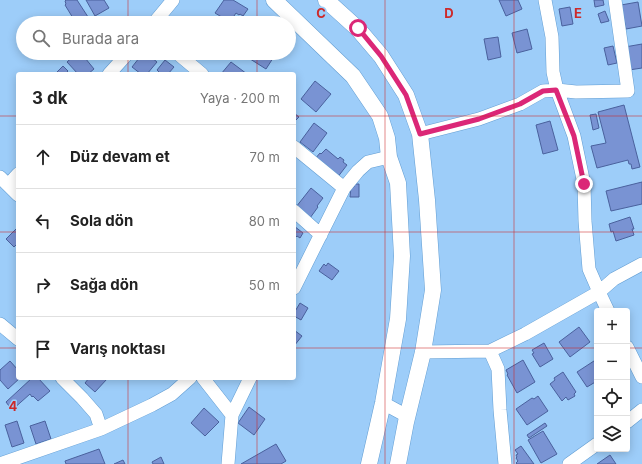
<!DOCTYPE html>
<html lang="tr">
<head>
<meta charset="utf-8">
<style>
  :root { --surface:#fff; --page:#f2f2f2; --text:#222; --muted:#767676; --line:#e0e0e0 }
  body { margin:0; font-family:Inter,sans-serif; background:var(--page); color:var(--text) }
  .controls { position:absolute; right:12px; bottom:12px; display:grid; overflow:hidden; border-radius:4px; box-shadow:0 2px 10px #0003 }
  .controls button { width:36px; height:36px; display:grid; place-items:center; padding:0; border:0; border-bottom:1px solid var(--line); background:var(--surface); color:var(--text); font:20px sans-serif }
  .stop { position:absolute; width:12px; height:12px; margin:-9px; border:3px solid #db2777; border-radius:50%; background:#fff }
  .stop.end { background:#db2777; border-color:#fff; box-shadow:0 1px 4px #0008 }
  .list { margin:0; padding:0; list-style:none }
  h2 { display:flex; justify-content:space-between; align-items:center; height:52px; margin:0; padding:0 16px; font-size:17px }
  h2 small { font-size:13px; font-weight:400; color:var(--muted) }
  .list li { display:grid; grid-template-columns:26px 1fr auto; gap:12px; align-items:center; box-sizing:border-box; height:64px; padding:0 16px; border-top:1px solid var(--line) }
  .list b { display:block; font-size:15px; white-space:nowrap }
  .list em { font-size:13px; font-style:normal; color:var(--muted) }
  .icon { flex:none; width:22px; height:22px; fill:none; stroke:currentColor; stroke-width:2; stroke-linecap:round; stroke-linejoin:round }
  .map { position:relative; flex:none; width:642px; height:464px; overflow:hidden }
  .search { position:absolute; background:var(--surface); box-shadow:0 2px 10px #0003; left:16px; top:16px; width:280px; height:44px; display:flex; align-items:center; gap:10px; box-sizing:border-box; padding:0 14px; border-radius:22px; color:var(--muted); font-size:15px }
  .panel { position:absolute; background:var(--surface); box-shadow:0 2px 10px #0003; left:16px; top:72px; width:280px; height:308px; border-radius:4px }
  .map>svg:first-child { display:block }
  .building { fill:#7993d3; stroke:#4a619d }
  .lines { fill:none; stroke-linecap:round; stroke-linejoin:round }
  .minor-casing { stroke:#629dd2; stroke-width:14 }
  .tertiary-casing { stroke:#629dd2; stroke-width:17 }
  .minor { stroke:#fff; stroke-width:13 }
  .tertiary { stroke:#fff; stroke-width:16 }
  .route { stroke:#db2777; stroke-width:5 }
  .grid { fill:none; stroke:#cd292a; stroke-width:1; stroke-opacity:0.55 }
  .grid-label { font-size:13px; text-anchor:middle; font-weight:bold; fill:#cd292a; stroke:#9dcdf9; stroke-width:3; stroke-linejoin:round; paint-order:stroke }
</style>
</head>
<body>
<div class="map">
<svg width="642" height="464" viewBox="0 0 642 464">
  <rect width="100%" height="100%" fill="#9dcdf9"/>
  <path class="building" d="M66,0H77L90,20L85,23H76L65,5L66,4L65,1Z
    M86,0H104L109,8L95,16Z
    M224,0H233L248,9L243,16L240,14L239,15L236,13L230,22L215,13Z
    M499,0H518L522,9L506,16Z
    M594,0H603L604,5L595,7Z
    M638,2L642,26L626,29L621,5Z
    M570,7L573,24L562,26L559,9Z
    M605,11L609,21L601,23L598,14Z
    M173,17L180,23H167Z
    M527,29L532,49L517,53L512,33Z
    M498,37L501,57L488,60L484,39Z
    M642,44V68L629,70L625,47Z
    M613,46L617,63L608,65L604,48Z
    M77,53H81L94,69L88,74H78L67,62Z
    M143,53H146L157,62L147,74H141L132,67Z
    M250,53H272L275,55L266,69L247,57Z
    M165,60L174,67L168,74H161L157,70Z
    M231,62L247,74H221Z
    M63,66L68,71L65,74H55Z
    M315,81L331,94L316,112L301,99Z
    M624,105L640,167L632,169L631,164H629L628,160L597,168L591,146L606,143L598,112Z
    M294,113L299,117L294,122Z
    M596,114L599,128L593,130L590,115Z
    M550,121L558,150L543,154L536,125Z
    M314,123L327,133L313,152L300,142Z
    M326,149L338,159L340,157L344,160L343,162L347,165L337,178L314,160L320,153L321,154Z
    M642,182V204L611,211L606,191Z
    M354,184H359V197H350L351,187H354Z
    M311,188L323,198L317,206L318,207L310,218L296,207Z
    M630,217L634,229H632L634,235L616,241L613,231L611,232L609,224Z
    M294,226L303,233L300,238L297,236L294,239Z
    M18,227V243L14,247L6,239Z
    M328,263L339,271L332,280L319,271L324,264L326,266Z
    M300,303L308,308L301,320L294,316V313Z
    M579,327L590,342L570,357L559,342Z
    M294,330L302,336L294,346Z
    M544,343L553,359L540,367L532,354L534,353L532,350Z
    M597,359V381L587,387L577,372Z
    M523,360L535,382L517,393L507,375L508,374L506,370Z
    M10,361L18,370V378H20L8,389L0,380V370Z
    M563,372L576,392L574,394L575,396L568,400L566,397L562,401L550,384L555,380L554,378Z
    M32,378H38L50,391L38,401L33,396L32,397L30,394L12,410L6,402Z
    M89,378H105L107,379L95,392L85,383Z
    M538,396L548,411L527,425L516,409L532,398L534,399Z
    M249,407L265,419L254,435L238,423Z
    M204,408L219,422L205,436L191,423Z
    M17,421L24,443L12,447L5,425Z
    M45,421L51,439L36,444L30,426Z
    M545,423L547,426L529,438L527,435Z
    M543,431L557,454L541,463L528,440Z
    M276,444L286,461L281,464H241Z
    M521,446L534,464H517L516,463L518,461L516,458L517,457L516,455L518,454L515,450Z
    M99,449L105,464H66L65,461Z
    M610,455L616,464H597Z
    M161,457L164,464H153L152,462Z
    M123,460L125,464H114Z"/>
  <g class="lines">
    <g class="minor-casing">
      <path id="minor" d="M154,23L173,0
        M177,53L202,74
        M109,74L128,53
        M420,134L479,119L520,104L543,91L557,90L553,72L552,37L545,0
        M294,147L344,188
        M0,177L18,195
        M8,185L18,174
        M294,211L321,235
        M294,288L344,188L358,171L368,162L389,157
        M608,311L599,292L589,269L585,221L584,184L574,136L557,90L576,92L628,91L615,0
        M0,324L18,339
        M627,347L642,377
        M490,351L498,369L500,410L505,464
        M423,352L490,351L525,334L599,292L614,279L642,264
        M62,378L82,398L96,414L101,429
        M203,378L232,415L250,378
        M383,403L407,416
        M627,422L642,410
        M0,464L101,429L152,405L172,394L190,378
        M228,464L232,415
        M569,464L597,444"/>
    </g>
    <g class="tertiary-casing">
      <path id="tertiary" d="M274,0L353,76L380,116L387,138L389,157L398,183L402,256L398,319L383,403L369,464
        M326,0L358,29L381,56L406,95L420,134L427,200L433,290L423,352L406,422L398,464"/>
    </g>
    <use href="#minor" class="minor"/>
    <use href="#tertiary" class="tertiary"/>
  </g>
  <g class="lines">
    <path class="route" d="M358,28L381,56L406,95L420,134L479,119L520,104L543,91L556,90L574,136L584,184"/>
  </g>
  <path class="grid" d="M128,0V23M257,0V23M385,0V464M514,0V464M128,53V74M257,53V74M0,116H18M294,116H642M0,232H18M294,232H642M0,348H18M294,348H597M627,348H642M128,378V464M257,378V464"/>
  <g class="grid-label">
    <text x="321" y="18">C</text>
    <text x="449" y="18">D</text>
    <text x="578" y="18">E</text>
    <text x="13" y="411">4</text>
  </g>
</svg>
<div class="controls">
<button>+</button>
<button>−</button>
<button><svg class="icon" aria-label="locate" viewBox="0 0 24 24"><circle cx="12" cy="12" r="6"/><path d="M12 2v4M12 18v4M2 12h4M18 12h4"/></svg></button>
<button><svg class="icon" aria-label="layers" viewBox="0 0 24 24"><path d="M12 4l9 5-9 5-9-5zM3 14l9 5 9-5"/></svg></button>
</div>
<div class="stop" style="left:358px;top:28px"></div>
<div class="stop end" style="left:584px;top:184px"></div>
<div class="search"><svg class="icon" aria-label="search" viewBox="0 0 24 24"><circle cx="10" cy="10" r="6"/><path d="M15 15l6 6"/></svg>Burada ara</div>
<section class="panel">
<h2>3 dk<small>Yaya · 200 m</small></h2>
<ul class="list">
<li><svg class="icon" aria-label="ahead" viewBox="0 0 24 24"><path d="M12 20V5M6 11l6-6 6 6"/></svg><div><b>Düz devam et</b></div><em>70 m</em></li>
<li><svg class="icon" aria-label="left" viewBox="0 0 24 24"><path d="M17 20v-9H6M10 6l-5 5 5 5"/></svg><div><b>Sola dön</b></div><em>80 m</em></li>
<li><svg class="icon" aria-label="right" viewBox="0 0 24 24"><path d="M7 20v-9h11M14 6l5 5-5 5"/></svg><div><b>Sağa dön</b></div><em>50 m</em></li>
<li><svg class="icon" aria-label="arrive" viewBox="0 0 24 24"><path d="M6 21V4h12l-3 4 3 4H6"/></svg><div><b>Varış noktası</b></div></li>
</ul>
</section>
</div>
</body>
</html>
